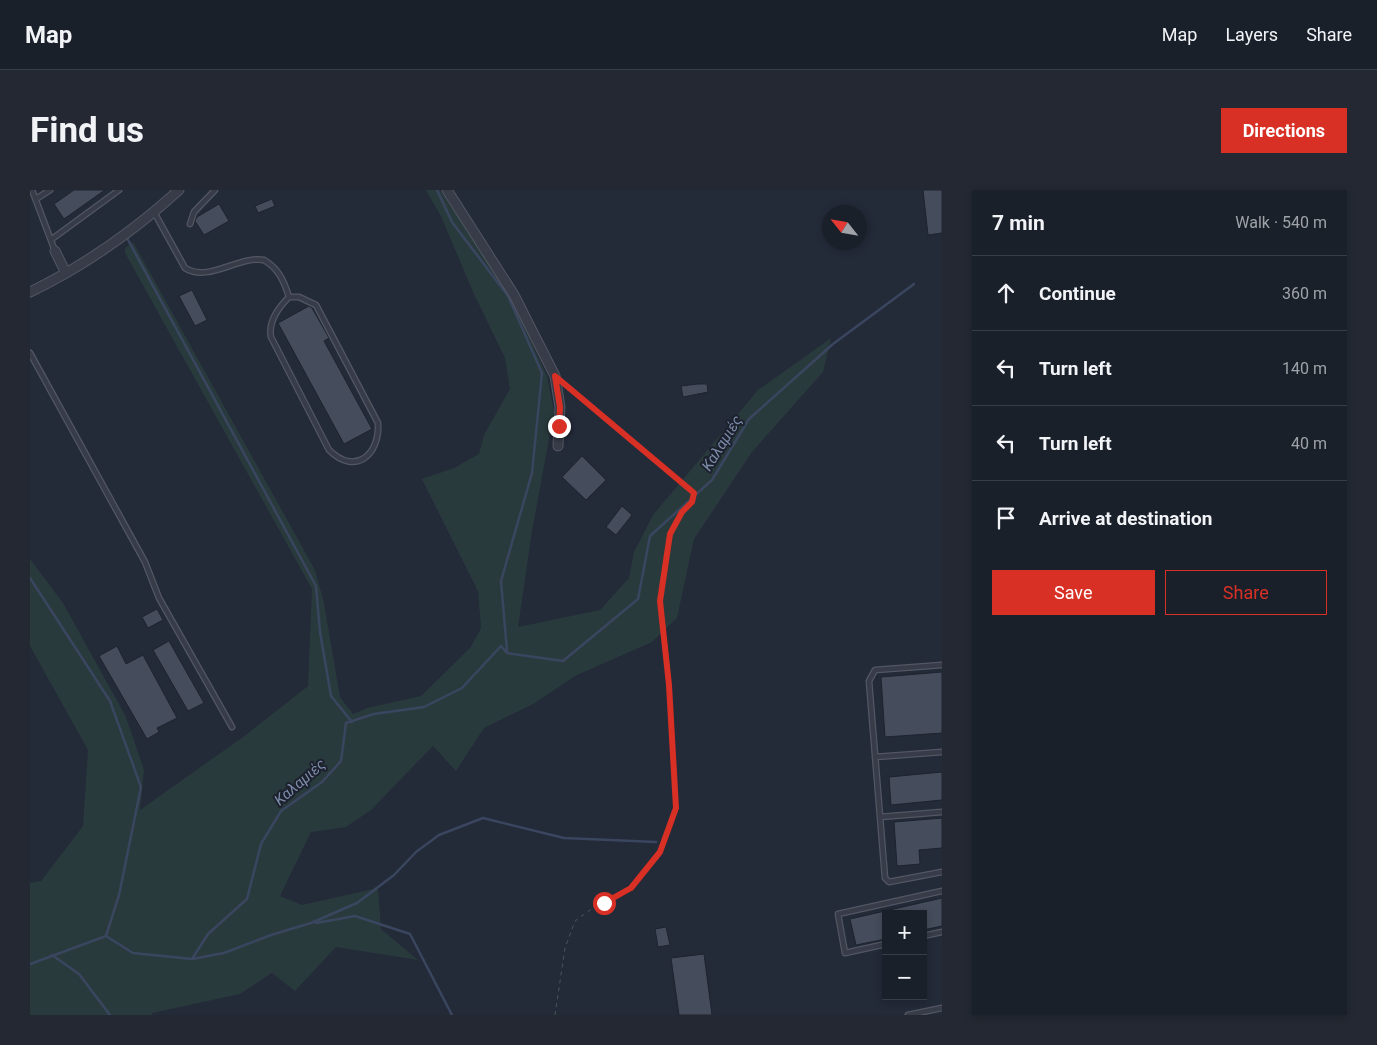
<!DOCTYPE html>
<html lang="en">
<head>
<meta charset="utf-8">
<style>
  :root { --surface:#1a202a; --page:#232832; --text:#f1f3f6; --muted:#9fa3a8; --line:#383e47; --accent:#d93025 }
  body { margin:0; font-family:Roboto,sans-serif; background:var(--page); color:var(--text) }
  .controls { position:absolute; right:15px; bottom:15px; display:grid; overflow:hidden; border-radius:0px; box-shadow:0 2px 8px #0003 }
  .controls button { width:45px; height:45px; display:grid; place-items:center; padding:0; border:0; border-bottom:1px solid var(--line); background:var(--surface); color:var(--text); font:25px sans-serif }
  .compass { position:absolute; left:792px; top:15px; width:45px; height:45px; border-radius:50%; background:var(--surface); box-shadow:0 2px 8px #0003; rotate:301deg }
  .stop { position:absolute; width:15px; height:15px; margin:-11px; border:4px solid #d93025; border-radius:50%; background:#fff }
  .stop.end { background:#d93025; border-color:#fff; box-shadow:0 1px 5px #0008 }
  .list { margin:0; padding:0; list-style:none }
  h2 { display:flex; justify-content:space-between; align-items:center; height:65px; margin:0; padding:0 20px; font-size:21px }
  h2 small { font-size:16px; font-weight:400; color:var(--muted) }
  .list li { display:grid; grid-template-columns:32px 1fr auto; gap:15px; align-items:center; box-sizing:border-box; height:75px; padding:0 20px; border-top:1px solid var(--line) }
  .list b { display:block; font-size:19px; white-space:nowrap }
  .list em { font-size:16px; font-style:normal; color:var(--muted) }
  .actions { display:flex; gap:10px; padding:15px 20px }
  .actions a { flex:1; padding:11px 0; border:1px solid var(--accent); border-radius:0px; text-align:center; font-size:18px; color:var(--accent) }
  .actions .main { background:var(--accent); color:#fff }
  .icon { flex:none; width:28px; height:28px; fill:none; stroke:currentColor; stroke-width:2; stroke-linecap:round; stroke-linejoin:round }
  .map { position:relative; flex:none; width:912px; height:825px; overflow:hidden; border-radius:0px }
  header { display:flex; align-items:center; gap:30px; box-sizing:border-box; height:70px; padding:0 25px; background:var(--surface); border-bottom:1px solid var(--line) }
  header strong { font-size:24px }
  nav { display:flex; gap:28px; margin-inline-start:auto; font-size:18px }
  .intro { display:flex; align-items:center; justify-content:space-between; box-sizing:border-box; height:120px; padding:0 30px }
  h1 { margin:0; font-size:35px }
  .button { padding:12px 22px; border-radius:0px; background:var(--accent); color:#fff; font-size:18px; font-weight:700 }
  main { display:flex; gap:30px; padding:0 30px }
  aside { flex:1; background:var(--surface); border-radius:0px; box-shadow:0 2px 8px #0003 }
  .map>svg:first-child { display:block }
  .green { fill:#293a3d }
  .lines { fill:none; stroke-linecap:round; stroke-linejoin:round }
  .stream { stroke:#3a465f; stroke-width:2.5 }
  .building { fill:#454d5c; stroke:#1e232f }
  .service-casing { stroke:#525763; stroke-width:7 }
  .minor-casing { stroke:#525763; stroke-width:11 }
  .path { stroke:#47565a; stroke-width:1; stroke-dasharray:4 4; stroke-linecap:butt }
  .service { stroke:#373c48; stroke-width:4.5 }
  .minor { stroke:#373c48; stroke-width:9 }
  .route { stroke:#d93025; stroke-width:6 }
  .labels { text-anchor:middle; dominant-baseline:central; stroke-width:4; stroke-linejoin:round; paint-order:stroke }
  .water-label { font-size:15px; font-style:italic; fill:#7c8baa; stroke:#1c212d }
</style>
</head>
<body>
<header>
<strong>Map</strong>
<nav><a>Map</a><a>Layers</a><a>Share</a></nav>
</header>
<div class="intro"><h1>Find us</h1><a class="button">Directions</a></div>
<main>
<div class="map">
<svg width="912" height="825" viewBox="0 0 912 825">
  <rect width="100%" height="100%" fill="#232a38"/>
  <path class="green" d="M396,0H410L479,103L517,186L524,222L502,341L488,437L570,420L599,388L604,362L623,325L728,200L801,148L793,182L722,262L664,349L647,428L622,452L545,486L503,514L454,538L426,581L403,556L341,620L316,637L281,642L250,706L272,715L348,698L351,739L388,770L306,757L265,801L242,783L210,804L122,823L123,825H0V693L11,691L53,636L58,560L0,456V369L33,413L96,527L114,580L110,620L213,547L278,496L282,399L95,63V58L103,52L285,380L294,413L310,507L323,524L337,518L391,506L440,458L451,438L448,401L392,289L424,278L449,264L454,245L480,199L475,168L443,102L411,26Z"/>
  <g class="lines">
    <path class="stream" d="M407,0L422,32L478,106L512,183L502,283L471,391L477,461
      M97,48L286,396L290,442L301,506L322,532
      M0,388L80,511L111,597L89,705L76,746L103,763L162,769L178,744L217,709L231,654L251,621L292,592L311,571L316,533L344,524L394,517L432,498L471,456L477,463L533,471L608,409L620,346L682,290L719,229L803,154L884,94
      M281,733L327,713L364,685L386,662L409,645L453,628L534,648L626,652
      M286,733L325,726L380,744L422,825
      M22,765L49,784L80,825
      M162,769L194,763L241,745L281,733
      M0,774L76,746"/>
  </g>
  <path class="building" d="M44,0H75L34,29L24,14Z
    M893,0H912V43L898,45Z
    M242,9L245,16L228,23L225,16Z
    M189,14L199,31L174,45L165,31L167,27Z
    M162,100L177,130L165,136L149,106Z
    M279,116L282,118L299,148L294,151L342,239L314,254L248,133Z
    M668,194H677L678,202L653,207L651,196Z
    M552,266L576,290L556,310L532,287Z
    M592,316L602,325L586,345L576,337Z
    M127,419L133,430L118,438L112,427Z
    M139,451L174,513L158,521L123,460Z
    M87,456L96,474L113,465L147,528L127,538L129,542L117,549L69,466Z
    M912,482V543L855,547L851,487Z
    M912,582V610L861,615L859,587Z
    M912,628V658L889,660L890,674L867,676L864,632Z
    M912,708V736L893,740V724H856V749L826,755L820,729Z
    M636,737L640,755L628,757L625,739Z
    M674,764L682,825H649L641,768Z"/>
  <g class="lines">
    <g class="service-casing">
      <path id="service" d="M2,0L25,61
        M6,9L20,0
        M124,22L155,78C178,93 210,65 234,70C249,79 254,91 259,107H269L286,115L348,233C350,265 325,286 299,260L241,147C238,132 249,117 259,107
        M160,34L164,22L185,0
        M22,49L89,0
        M0,163L115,372L129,408L202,537
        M912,475L845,480L839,491L855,688L859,692L912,682
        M845,567L912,562
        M850,627L912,622
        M893,746L912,742
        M856,754L815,763L808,724L912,701
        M878,825L912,818"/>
    </g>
    <g class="minor-casing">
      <path id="minor" d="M417,0L484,105L525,186L530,217L528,256
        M25,61L36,83
        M0,102C54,76 105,40 149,0"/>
    </g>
    <path class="path" d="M525,825L535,758L545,731L560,720L601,698L630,662L646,618L639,495L630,411L639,344L653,322L662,312L664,303L535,195"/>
    <use href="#service" class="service"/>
    <use href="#minor" class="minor"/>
  </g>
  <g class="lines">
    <path class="route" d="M529,236L530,217L525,186L664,303L662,312L652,322L640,344L630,411L639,495L646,618L630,662L601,698L574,713"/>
  </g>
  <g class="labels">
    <g class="water-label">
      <text transform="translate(692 253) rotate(-58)">Καλαμιές</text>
      <text transform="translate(270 592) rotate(-41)">Καλαμιές</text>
    </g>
  </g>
</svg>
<div class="controls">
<button>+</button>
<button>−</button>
</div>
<svg class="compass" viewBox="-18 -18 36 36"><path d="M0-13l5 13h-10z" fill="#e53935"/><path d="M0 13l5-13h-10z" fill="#9fa3a8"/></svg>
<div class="stop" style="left:574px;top:713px"></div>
<div class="stop end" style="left:529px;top:236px"></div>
</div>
<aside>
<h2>7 min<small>Walk · 540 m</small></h2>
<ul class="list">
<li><svg class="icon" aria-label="ahead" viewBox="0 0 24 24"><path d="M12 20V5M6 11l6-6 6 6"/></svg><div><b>Continue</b></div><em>360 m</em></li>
<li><svg class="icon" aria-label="left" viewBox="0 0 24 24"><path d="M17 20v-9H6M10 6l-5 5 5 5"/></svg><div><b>Turn left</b></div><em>140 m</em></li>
<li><svg class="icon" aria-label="left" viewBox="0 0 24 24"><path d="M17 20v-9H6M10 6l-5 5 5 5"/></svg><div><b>Turn left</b></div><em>40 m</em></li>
<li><svg class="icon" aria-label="arrive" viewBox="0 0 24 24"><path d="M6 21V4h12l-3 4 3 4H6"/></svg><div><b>Arrive at destination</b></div></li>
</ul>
<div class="actions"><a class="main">Save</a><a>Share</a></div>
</aside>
</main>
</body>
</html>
